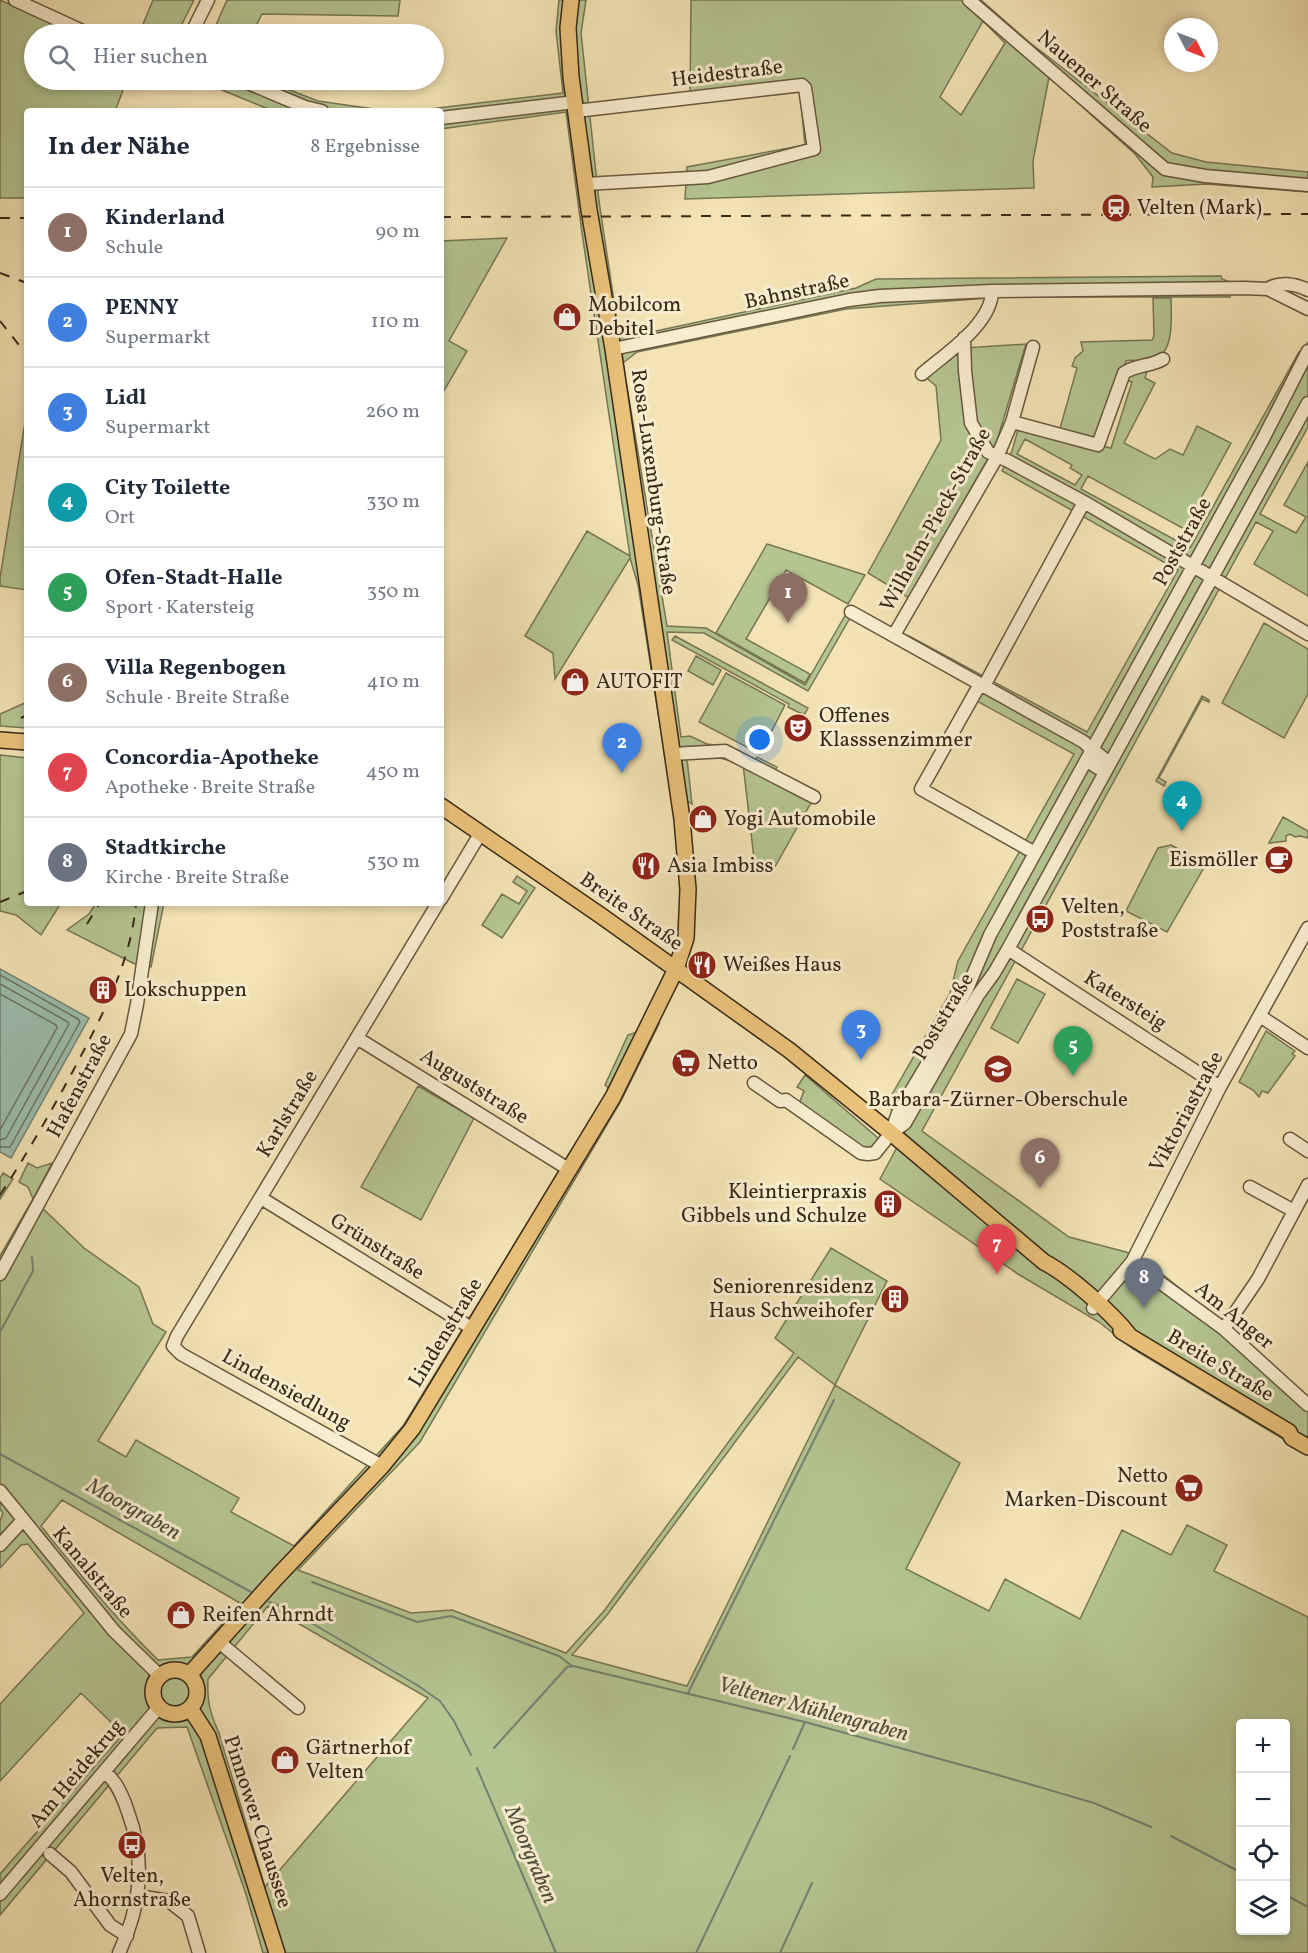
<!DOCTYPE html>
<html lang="de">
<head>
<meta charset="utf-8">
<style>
  :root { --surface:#fff; --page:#f6f6f7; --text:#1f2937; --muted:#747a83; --line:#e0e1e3; --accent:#8f2418 }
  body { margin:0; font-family:Vollkorn,serif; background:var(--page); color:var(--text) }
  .controls { position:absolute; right:18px; bottom:18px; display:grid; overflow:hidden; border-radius:6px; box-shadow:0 3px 9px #0003 }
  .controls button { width:54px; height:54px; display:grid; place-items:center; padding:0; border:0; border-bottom:2px solid var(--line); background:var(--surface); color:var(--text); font:30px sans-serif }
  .compass { position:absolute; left:1164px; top:18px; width:54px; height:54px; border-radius:50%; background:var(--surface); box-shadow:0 3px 9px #0003; rotate:132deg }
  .you { position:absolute; left:760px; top:740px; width:21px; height:21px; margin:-15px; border:4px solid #fff; border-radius:50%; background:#1a73e8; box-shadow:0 0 0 9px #1a73e833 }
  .badge { display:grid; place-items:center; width:39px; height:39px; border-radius:50%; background:var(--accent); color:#fff; font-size:20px; font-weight:700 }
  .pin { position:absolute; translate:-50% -50px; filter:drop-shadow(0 2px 3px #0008) }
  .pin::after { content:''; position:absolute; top:32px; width:21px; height:18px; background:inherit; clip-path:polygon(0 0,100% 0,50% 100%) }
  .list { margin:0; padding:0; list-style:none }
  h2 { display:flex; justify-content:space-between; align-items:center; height:78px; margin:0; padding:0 24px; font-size:26px }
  h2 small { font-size:20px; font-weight:400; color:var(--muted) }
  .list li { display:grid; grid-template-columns:39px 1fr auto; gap:18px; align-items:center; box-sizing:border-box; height:90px; padding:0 24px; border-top:2px solid var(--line) }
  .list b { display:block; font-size:22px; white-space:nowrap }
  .list p { margin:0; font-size:20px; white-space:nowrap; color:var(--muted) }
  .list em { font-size:20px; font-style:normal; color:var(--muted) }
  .icon { flex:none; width:33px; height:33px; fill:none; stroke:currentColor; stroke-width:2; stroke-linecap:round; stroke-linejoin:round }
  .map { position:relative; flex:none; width:1308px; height:1953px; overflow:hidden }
  .search { position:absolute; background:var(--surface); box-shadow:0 3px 9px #0003; left:24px; top:24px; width:420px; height:66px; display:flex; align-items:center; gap:15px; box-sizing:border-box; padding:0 21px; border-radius:33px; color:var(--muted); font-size:22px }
  .panel { position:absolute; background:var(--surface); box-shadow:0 3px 9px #0003; left:24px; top:108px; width:420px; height:798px; border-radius:6px }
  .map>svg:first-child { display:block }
  .green { fill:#b5c592; stroke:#767654; stroke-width:1.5; fill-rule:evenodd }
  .water { fill:#9cbeaf; stroke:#748272; stroke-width:1.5 }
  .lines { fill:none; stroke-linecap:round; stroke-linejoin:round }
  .shore { stroke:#6a7363; stroke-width:1.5 }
  .stream { stroke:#748272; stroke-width:2 }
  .minor-casing { stroke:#67573e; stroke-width:15 }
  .major-casing { stroke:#382817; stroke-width:18 }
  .minor { stroke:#f8edcf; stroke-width:12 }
  .major { stroke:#eac27a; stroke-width:15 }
  .rail { stroke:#382817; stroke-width:2; stroke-dasharray:10 10; stroke-linecap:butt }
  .labels { text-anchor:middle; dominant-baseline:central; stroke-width:6; stroke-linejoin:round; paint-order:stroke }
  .street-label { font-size:21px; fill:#382817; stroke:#f8edcf }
  .poi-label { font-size:21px; fill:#382817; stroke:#f8edcf; text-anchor:start }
  .water-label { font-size:22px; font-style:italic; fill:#514e3d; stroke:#f8edcf }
</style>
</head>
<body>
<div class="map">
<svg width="1308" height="1953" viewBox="0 0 1308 1953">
  <rect width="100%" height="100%" fill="#f4e4b5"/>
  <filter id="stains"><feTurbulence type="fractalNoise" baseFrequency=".00333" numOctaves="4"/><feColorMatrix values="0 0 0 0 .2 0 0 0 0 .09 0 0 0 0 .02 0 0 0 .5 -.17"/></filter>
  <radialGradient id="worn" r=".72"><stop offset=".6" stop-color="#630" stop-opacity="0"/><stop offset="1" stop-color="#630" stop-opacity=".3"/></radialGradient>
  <path class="green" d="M0,0L78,34H34V80H127L115,111H27V198H0Z
    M153,0H194L177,34H139Z
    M227,0H400L398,16L262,14L252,34H212Z
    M559,0H586L581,33L599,201L618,328L622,331H656L856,288L876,279L1221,276L1222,279L1230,282V297H1001L846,309L637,352L623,363L667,626L706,628L805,685L850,607L890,630L909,636L1087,732L1178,570L1002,471L1012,451L1019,426L1092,450L1098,445L1111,448L1132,382L1126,380L1128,375L1147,371L1145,378L1155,383L1124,443L1155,459L1170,449L1183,455L1197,426L1231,443L1184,529L1088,476L1081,489L1190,548L1299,352L1302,353L1308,342V427L1260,514L1296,533L1306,517L1284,505L1308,462V596L1254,564L1273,531L1256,522L922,1131L1069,1237L1126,1252L1144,1260L1229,1327L1308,1400V1454L1133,1349L1099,1322L1018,1274L880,1179L910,1123L886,1105L950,993L958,961L1074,754L973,699L978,690L850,618L808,691L704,633L667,632L681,737L690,736L707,744L724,746L755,760L757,757L777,767L775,771L816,794L772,872L763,871L755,867L743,764L712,756L687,759L692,804L670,789L638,585L630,558L555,679L553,653L525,636L587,531L630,556L582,233L566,112L441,129V111H413L563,93L556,31ZM1025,439L1072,465L1070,468L1082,475L1075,485L1017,454Z
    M691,0H981L1029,42L1172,153L1206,162L1308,172V192L1207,184L1152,187L1153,177L1135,154L1049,77L1033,161L1034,188L685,199L687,167L805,145L800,92L690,103ZM983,21L1005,43L961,115L940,97Z
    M207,80H264L318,101L388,111H273L222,90Z
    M507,238L449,341L467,351L441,396V241Z
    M1153,298H1171C1171,319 1176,355 1149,362C1142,364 1134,358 1126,361L1095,443L1059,432L1077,368L1072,366L1075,358L1083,351L1081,342L1152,340L1154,336Z
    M1026,344L996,444L909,598L868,573L941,440L936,386L922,374L964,348Z
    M27,410V590L0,586V578Z
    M767,544L865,575L848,604L786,570L746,639L810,674L805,683L716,633Z
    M1264,623L1308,649V694L1284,738L1222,703Z
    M675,636L808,708L804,715L788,707L789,704L672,640Z
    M696,656L721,670L713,685L688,671Z
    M726,673L785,705L760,754L699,722Z
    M1202,696L1209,700V702L1202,699L1159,778L1166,782L1164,786L1156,781Z
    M27,702V728L0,726V714Z
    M0,755L27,758V903H61L41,935L16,915L0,911Z
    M1283,817L1308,831V838L1300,836L1295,837L1290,834L1286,836V841L1269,843Z
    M1171,845L1206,864L1167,932L1126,911L1158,848Z
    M517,876L535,888L502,938L482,925L502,894L519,904L527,891L513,882Z
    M96,903H146L137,965L67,930L89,914Z
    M157,903H164L151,967L147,965Z
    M1017,979L1045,994L1018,1043L991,1028Z
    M659,1024L621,1101L420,1442L298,1570L411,1613L452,1610L566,1653L604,1611L794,1353L775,1338L831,1248L887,1281L835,1385L960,1463L906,1569L989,1611L1005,1579L1080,1619L1122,1530L1171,1555L1187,1525L1227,1545L1214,1571L1308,1617V1953H263L246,1894L187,1727L157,1728L0,1915V1874L123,1734L81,1693L0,1781V1704L84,1613L28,1544L21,1545L0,1568V1521L3,1513L0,1509V1256L33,1199L28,1187L19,1182L28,1163L37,1168L52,1163L33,1199L84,1248L139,1287L153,1324L166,1332L98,1441L126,1457L136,1440L239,1498L231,1512L294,1546L403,1426L610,1089L605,1085L628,1035ZM798,1357L835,1385L687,1686L572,1655L607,1615ZM62,1500L240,1603V1604L192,1657L158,1660C115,1618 78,1572 41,1526ZM268,1606L428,1698L265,1887L219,1733C210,1713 207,1702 208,1679ZM1240,1724H1286V1930H1240Z
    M1266,1031L1295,1051L1292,1054L1295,1056L1268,1093L1262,1091L1259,1097L1253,1090L1239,1082Z
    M805,1075L878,1138C875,1147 870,1150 861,1149L802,1106L800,1101L804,1091L797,1087Z
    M418,1086L474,1118L421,1220L361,1187Z
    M3,1173L13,1179L0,1199V1178Z"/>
  <path class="water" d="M0,969L89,1018L11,1158L0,1152Z"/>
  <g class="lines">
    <path class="shore" d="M0,975L78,1019L80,1022L10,1147H0
      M0,984L68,1022L69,1024L6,1138L0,1140
      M0,994L56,1025L57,1028L0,1130"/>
    <path class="stream" d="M0,1332L33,1271L32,1257
      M0,1454L251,1592
      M312,1582L417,1622L451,1616L559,1656L572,1666
      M269,1602L286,1608L417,1685L440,1701L454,1721L471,1755
      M688,1693L834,1400
      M494,1748L567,1667L573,1666L805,1722L991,1773L1094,1803L1151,1827
      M793,1749L805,1722
      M477,1768L556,1953
      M1171,1836L1240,1872
      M1286,1895L1308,1907
      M696,1953L790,1756
      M780,1953L812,1883"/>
    <g class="minor-casing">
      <path id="minor" d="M15,0L89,34
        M969,0L1165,169L1205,176L1308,185
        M191,34L208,0
        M241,80L305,107L322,111
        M576,111L802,85L805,88L814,149L708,177L586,184
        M441,118L575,102
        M1268,289C1279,281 1296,284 1308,290
        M964,338L965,371L971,423L988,452L1008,461L1084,502L1308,634
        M613,349L849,300L880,296L992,291L1244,288L1268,289L1308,309
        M922,374C945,354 992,324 992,291
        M1012,422L1098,445L1124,373C1137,364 1150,367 1163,359
        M851,612L1084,742C1092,752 1105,755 1108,766L1098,768L1089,762L1088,757
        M894,635L997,457L1012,422L1033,347
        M980,684L921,789L1035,853
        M984,686L1084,502
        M672,754L725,751L814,797
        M441,899L480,834
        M1008,949L1220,1087
        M1260,1016L1308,1048
        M357,1038L570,1170
        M754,1083L780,1101L786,1100L861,1153L868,1154L875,1153L891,1133L905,1123L978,995L994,973L1008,949L1308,403
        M891,1133L898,1113L926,1066L967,989L990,935L1262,441L1308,351
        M1290,1139L1308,1151
        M1250,1187L1294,1211
        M261,1198L473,1329
        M1132,1262L1224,1329L1308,1405
        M0,1274L131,1034L137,1004L152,903
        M1093,1308L1132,1262L1220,1087L1308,928
        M1224,1329L1258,1279L1308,1185
        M382,1466L181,1354L173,1346L177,1336L438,903
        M0,1491L114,1631L160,1676
        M0,1545L23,1520
        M219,1642L298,1708
        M105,1772C117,1782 123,1797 128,1812C146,1861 141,1906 119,1953
        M50,1854L71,1872L110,1925L127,1936
        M0,1894L159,1707
        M138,1896L169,1901L188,1916L199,1953"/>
    </g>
    <g class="major-casing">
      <path id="major" d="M0,740L27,742
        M441,806L600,915L789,1050L891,1133L1044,1262C1069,1275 1111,1312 1129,1335
        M1121,1331L1289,1432L1292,1438L1308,1447
        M153 1692a22 22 0 1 1 44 0a22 22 0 1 1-44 0Z
        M189,1675L277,1577L382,1466L412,1429L613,1097L676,969L686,938L688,889L682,819L613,349L589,210L571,77L568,28L571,0
        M190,1708L208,1736L277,1953"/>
    </g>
    <use href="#minor" class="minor"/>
    <use href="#major" class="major"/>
    <path class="rail" d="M441,217L1308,214
      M0,218H27
      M0,273L27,283
      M0,321L19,345
      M21,718L27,715
      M0,902L27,891
      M87,924L100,903
      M0,1195C27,1154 51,1112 74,1069C102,1016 131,963 136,903"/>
  </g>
  <defs>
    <g id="station-disc" transform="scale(1.5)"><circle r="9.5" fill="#8f2418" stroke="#f8edcf"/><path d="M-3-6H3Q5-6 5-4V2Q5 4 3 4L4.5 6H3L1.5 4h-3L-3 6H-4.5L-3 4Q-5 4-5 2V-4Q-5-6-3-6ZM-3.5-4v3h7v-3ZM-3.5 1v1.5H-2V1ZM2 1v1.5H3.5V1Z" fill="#fff"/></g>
    <g id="shop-disc" transform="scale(1.5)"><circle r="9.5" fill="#8f2418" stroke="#f8edcf"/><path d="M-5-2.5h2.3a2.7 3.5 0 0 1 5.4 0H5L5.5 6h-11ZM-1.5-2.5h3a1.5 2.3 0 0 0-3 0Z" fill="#fff"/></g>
    <g id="theatre-disc" transform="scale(1.5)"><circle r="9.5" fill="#8f2418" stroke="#f8edcf"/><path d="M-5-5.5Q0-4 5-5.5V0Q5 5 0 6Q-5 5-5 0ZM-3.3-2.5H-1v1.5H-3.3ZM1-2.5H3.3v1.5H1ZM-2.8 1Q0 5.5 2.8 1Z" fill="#fff"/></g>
    <g id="cafe-disc" transform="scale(1.5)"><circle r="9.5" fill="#8f2418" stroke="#f8edcf"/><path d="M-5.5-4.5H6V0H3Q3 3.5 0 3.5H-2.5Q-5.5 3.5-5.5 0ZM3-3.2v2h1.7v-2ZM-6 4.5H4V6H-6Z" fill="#fff"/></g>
    <g id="restaurant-disc" transform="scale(1.5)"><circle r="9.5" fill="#8f2418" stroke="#f8edcf"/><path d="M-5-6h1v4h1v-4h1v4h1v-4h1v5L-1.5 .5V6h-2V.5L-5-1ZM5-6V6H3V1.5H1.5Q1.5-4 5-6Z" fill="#fff"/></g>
    <g id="bus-disc" transform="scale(1.5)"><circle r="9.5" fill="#8f2418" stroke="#f8edcf"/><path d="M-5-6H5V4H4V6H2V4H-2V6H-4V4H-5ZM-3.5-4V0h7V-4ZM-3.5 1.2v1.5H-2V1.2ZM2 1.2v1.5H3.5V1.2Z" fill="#fff"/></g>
    <g id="building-disc" transform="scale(1.5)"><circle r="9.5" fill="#8f2418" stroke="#f8edcf"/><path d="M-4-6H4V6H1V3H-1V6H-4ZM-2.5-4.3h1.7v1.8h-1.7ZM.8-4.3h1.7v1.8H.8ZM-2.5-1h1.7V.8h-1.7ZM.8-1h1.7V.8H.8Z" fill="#fff"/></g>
    <g id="supermarket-disc" transform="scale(1.5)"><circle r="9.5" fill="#8f2418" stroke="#f8edcf"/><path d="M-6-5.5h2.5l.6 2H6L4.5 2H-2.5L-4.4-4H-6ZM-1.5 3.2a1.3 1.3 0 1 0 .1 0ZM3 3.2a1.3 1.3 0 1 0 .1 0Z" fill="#fff"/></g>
    <g id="school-disc" transform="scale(1.5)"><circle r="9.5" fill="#8f2418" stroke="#f8edcf"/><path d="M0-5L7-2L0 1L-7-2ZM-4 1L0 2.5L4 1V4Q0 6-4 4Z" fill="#fff"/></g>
  </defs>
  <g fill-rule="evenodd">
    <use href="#station-disc" x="1116" y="208"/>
    <use href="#shop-disc" x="567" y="317"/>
    <use href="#shop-disc" x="575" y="682"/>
    <use href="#theatre-disc" x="798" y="728"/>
    <use href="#shop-disc" x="703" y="819"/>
    <use href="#cafe-disc" x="1279" y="860"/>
    <use href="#restaurant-disc" x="646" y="866"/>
    <use href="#bus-disc" x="1040" y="919"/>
    <use href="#restaurant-disc" x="702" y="965"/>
    <use href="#building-disc" x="103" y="990"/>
    <use href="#supermarket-disc" x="686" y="1063"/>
    <use href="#school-disc" x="998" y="1069"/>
    <use href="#building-disc" x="888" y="1204"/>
    <use href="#building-disc" x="895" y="1299"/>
    <use href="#supermarket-disc" x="1189" y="1488"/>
    <use href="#shop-disc" x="181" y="1615"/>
    <use href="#shop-disc" x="285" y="1760"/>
    <use href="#bus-disc" x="132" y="1845"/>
  </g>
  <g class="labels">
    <g class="street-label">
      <text transform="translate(727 74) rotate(-7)">Heidestraße</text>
      <text transform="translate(1094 82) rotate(41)">Nauener Straße</text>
      <text transform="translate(797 292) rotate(-12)">Bahnstraße</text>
      <text transform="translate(653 482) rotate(82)">Rosa-Luxemburg-Straße</text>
      <text transform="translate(936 520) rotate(-61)">Wilhelm-Pieck-Straße</text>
      <text transform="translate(1183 542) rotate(-61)">Poststraße</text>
      <text transform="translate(631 912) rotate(35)">Breite Straße</text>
      <text transform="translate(1125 1001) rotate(32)">Katersteig</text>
      <text transform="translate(944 1017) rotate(-59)">Poststraße</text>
      <text transform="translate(80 1086) rotate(-62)">Hafenstraße</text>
      <text transform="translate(474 1087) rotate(32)">Auguststraße</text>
      <text transform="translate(1187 1112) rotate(-62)">Viktoriastraße</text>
      <text transform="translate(288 1114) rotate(-59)">Karlstraße</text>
      <text transform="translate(377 1247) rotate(32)">Grünstraße</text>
      <text transform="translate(1234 1316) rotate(39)">Am Anger</text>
      <text transform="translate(446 1333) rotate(-59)">Lindenstraße</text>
      <text transform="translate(1220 1366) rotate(31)">Breite Straße</text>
      <text transform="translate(286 1390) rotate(29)">Lindensiedlung</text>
      <text transform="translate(92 1573) rotate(50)">Kanalstraße</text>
      <text transform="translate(77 1774) rotate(-50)">Am Heidekrug</text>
      <text transform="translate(257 1822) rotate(72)">Pinnower Chaussee</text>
    </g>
    <g class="poi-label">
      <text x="1137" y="208">Velten (Mark)</text>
      <text x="588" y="305">Mobilcom<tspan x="588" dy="24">Debitel</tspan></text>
      <text x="596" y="682">AUTOFIT</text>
      <text x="819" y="716">Offenes<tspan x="819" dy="24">Klasssenzimmer</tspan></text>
      <text x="724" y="819">Yogi Automobile</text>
      <text x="1258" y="860" text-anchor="end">Eismöller</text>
      <text x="667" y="866">Asia Imbiss</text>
      <text x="1061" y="907">Velten,<tspan x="1061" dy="24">Poststraße</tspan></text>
      <text x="723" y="965">Weißes Haus</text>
      <text x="124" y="990">Lokschuppen</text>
      <text x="707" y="1063">Netto</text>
      <text x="998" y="1100" text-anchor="middle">Barbara-Zürner-Oberschule</text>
      <text x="867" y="1192" text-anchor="end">Kleintierpraxis<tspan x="867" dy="24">Gibbels und Schulze</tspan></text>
      <text x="874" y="1287" text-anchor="end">Seniorenresidenz<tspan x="874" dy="24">Haus Schweihofer</tspan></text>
      <text x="1168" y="1476" text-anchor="end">Netto<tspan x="1168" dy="24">Marken-Discount</tspan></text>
      <text x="202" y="1615">Reifen Ahrndt</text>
      <text x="306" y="1748">Gärtnerhof<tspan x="306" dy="24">Velten</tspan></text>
      <text x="132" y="1876" text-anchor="middle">Velten,<tspan x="132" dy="24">Ahornstraße</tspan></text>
    </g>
    <g class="water-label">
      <text transform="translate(133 1510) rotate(29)">Moorgraben</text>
      <text transform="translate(813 1710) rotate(15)">Veltener Mühlengraben</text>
      <text transform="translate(530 1855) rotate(67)">Moorgraben</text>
    </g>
  </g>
  <rect width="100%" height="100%" filter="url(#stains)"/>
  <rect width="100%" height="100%" fill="url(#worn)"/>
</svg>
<div class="controls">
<button>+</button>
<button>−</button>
<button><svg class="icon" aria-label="locate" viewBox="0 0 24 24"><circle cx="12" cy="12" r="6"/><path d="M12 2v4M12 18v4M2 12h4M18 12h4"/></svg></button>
<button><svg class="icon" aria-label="layers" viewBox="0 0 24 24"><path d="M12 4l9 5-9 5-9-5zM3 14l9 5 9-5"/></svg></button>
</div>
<svg class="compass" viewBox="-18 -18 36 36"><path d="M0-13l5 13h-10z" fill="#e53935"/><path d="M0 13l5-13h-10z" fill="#747a83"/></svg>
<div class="you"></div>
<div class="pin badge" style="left:788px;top:623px;background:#8d6e63">1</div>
<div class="pin badge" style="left:622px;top:773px;background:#3f7fe0">2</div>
<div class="pin badge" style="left:861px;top:1060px;background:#3f7fe0">3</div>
<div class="pin badge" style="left:1182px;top:831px;background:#0f9aa8">4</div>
<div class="pin badge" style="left:1073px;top:1076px;background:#2e9e5b">5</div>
<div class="pin badge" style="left:1040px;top:1188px;background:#8d6e63">6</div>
<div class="pin badge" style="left:997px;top:1274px;background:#e0444e">7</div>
<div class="pin badge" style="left:1144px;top:1308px;background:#6b7280">8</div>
<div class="search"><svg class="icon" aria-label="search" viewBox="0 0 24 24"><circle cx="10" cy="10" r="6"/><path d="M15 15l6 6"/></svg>Hier suchen</div>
<section class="panel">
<h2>In der Nähe<small>8 Ergebnisse</small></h2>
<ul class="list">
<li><span class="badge" style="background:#8d6e63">1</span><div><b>Kinderland</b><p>Schule</p></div><em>90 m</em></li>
<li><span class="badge" style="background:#3f7fe0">2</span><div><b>PENNY</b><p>Supermarkt</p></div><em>110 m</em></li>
<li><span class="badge" style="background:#3f7fe0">3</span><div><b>Lidl</b><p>Supermarkt</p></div><em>260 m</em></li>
<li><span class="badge" style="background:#0f9aa8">4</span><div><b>City Toilette</b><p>Ort</p></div><em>330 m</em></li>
<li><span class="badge" style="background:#2e9e5b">5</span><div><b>Ofen-Stadt-Halle</b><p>Sport · Katersteig</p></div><em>350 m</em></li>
<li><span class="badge" style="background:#8d6e63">6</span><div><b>Villa Regenbogen</b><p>Schule · Breite Straße</p></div><em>410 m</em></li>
<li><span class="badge" style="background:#e0444e">7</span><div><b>Concordia-Apotheke</b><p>Apotheke · Breite Straße</p></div><em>450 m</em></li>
<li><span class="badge" style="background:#6b7280">8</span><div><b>Stadtkirche</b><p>Kirche · Breite Straße</p></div><em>530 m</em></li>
</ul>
</section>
</div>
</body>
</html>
